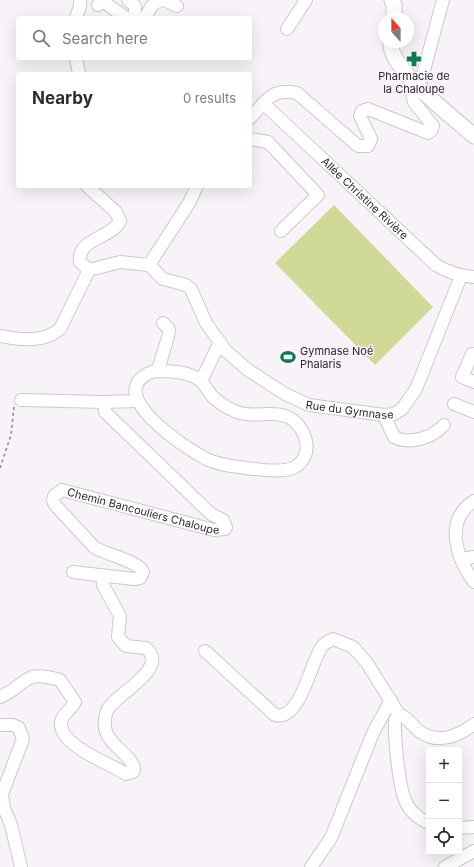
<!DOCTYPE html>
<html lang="en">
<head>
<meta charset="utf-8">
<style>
  :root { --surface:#fff; --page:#f2f2f3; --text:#2b2b33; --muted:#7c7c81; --line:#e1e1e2 }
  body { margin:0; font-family:Inter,sans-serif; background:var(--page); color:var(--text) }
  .controls { position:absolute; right:12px; bottom:12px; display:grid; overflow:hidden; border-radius:4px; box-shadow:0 4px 16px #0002 }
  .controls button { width:36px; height:36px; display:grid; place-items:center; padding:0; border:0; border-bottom:1px solid var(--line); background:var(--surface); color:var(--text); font:20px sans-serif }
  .compass { position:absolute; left:378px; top:12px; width:36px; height:36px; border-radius:50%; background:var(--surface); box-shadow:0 4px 16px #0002; rotate:339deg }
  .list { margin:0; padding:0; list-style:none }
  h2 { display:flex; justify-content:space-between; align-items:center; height:52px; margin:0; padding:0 16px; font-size:17px }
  h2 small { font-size:13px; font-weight:400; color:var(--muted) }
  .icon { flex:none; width:22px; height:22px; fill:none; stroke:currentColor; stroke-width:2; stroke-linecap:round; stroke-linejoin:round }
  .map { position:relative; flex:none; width:474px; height:867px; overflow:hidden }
  .search { position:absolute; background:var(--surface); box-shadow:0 4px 16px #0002; left:16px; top:16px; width:236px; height:44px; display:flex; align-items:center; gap:10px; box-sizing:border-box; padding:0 14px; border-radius:4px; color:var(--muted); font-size:15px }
  .panel { position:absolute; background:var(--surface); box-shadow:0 4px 16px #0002; left:16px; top:72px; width:236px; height:116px; border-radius:4px }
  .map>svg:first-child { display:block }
  .green { fill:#d1d998 }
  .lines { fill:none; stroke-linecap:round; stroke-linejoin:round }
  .minor-casing { stroke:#cdc8cd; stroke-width:14 }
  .major-casing { stroke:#cdc8cd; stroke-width:17 }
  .path { stroke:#8a878a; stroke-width:1.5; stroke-dasharray:3 3; stroke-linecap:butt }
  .minor { stroke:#fff; stroke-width:12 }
  .major { stroke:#fff; stroke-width:15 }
  .labels { text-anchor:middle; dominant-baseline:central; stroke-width:3; stroke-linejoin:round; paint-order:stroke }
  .poi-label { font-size:11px; fill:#292829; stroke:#f8f3f8 }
  .street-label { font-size:11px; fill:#292829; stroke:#f8f3f8 }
</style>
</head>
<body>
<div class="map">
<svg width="474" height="867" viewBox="0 0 474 867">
  <rect width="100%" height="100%" fill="#f8f3f8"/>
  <path class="green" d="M334,205L433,307L375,365L275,263Z"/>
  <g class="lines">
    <g class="minor-casing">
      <g id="minor">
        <path d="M128,0L135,6V14L131,18"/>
        <path d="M164,0L177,6"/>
        <path d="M98,5L104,2L126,18"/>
        <path d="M76,18L80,6V0"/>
        <path d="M145,18C150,9 152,2 162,0"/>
        <path d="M287,29L306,0"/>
        <path d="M76,58L79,74"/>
        <path id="s1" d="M264,104L436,265C449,273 460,276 474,277"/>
        <path d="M250,118C266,102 271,87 297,93L358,146H368L371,139L360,116L362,111L368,109L428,133L431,131L433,126L414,102L412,93L423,74L443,0"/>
        <path d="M250,139L268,142L318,195L281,231"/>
        <path d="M87,186L116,212L120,221C111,239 77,238 80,262L89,270L120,262L149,265"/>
        <path id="s2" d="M149,265L163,279L186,285L191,289L206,323L226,351L248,370L285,394L309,405L384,415L394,414L402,409L416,389L461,276"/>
        <path d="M149,265L189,203L197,186"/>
        <path d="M0,336C21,340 43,343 60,329L89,270"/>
        <path d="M474,355L472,354L462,377L474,382"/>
        <path d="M154,371C169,371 189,371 201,381C205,385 208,391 212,396C219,403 227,408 237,412C255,419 277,408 293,420C308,432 314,458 293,468C282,473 251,469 239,467C229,466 215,463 206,459C185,447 98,392 154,371Z"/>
        <path d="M158,371C159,364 170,334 169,330C168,327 165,325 163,323"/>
        <path d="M201,381L220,342"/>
        <path d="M21,400L104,402"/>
        <path d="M454,404L474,412"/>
        <path d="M384,415L394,437C410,445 432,438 444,425"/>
        <path d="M474,501C444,520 456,558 474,582"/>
        <path d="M461,559L474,557"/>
        <path id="s3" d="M73,572L134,579L140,578L143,572C139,561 106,555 94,547L56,506L53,501L54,496L62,490L214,530L225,529L226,527L223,520L211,514L105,412L104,402L137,401"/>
        <path d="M205,651L275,715C300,722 311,662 321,648C324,643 329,641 333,639L353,647L367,663L400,716"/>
        <path d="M0,697C29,684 22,669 60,680L75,702C72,709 62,714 61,722C58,744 105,762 121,771L126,774L133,772L134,769C131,750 95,743 107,711C113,695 171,669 146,648L126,646L118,637L120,616L103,585L102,575"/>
        <path d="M0,725H13L19,728L23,739L2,794L4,808L11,825L21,867"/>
        <path d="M429,823C419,819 409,811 405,800C399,787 394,735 395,720L397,717L403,716C409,720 414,727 419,731C437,745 459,736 474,724"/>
        <path d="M459,828L474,827"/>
        <path d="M311,867L331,838L373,733L391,700"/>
        <path d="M445,867L474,851"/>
      </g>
    </g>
    <g class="major-casing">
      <path id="major" d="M392,0L394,5V18
        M391,42C387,67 455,119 474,136"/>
    </g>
    <path class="path" d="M0,468L11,435L14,407"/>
    <use href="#minor" class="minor"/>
    <use href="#major" class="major"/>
  </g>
  <defs>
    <g id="pharmacy-bare" transform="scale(1.2)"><path d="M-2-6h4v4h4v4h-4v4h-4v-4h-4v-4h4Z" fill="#117850" stroke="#f8f3f8" stroke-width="2.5" paint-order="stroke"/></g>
    <g id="stadium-bare" transform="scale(1.2)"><path d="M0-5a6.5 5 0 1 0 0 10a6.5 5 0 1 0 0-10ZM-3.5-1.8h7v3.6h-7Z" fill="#117850" stroke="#f8f3f8" stroke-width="2.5" paint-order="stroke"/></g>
  </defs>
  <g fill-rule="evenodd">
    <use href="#pharmacy-bare" x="414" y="59"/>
    <use href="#stadium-bare" x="288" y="357"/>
  </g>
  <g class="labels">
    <g class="poi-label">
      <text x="414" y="76">Pharmacie de<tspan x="414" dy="13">la Chaloupe</tspan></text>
      <text x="300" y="351" text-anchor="start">Gymnase Noé<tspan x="300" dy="13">Phalaris</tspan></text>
    </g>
    <g class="street-label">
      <text stroke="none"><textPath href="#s1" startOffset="138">Allée Christine Rivière</textPath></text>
      <text stroke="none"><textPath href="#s2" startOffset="262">Rue du Gymnase</textPath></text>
      <text stroke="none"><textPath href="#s3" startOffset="291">Chemin Bancouliers Chaloupe</textPath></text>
    </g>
  </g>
</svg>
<div class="controls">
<button>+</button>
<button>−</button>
<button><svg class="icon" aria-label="locate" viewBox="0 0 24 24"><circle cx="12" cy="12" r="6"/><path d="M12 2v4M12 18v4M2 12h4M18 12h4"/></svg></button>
</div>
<svg class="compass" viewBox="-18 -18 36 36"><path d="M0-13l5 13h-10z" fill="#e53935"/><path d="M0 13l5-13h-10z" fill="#7c7c81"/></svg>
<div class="search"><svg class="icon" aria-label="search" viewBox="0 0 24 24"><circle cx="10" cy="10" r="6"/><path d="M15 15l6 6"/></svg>Search here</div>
<section class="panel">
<h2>Nearby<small>0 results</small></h2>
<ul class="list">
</ul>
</section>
</div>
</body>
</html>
